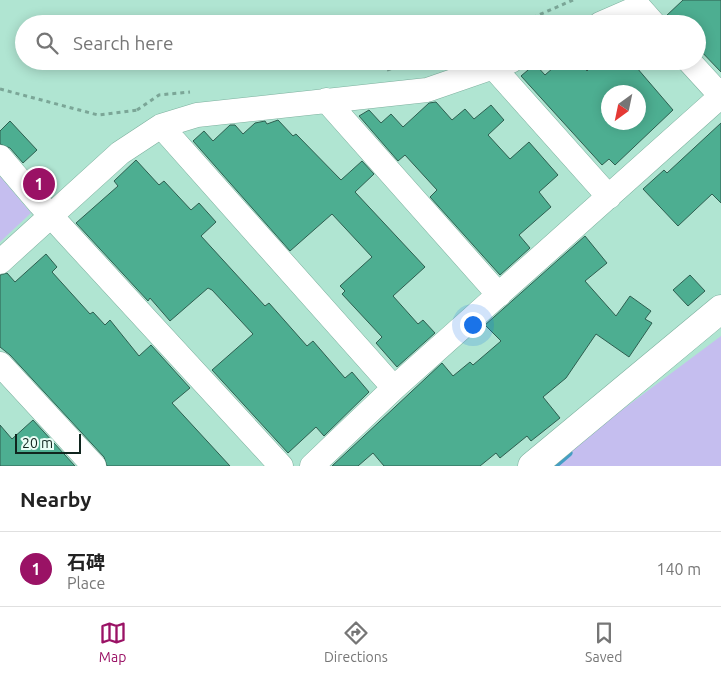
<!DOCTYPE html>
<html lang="en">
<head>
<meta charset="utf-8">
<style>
  :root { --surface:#fff; --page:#f2f2f2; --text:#222; --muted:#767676; --line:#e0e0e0; --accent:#9a1265 }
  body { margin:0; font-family:Ubuntu,"Noto Sans JP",sans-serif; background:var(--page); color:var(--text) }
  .compass { position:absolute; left:601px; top:85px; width:45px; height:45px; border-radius:50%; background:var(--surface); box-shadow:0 2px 12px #0003; rotate:213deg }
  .scale { position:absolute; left:15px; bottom:12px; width:66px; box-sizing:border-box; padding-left:5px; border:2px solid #10251e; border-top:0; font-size:14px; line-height:18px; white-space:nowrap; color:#10251e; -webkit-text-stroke:4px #eafef6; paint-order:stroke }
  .you { position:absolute; left:472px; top:324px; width:18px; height:18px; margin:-12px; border:4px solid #fff; border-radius:50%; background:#1a73e8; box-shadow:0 0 0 8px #1a73e833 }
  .badge { display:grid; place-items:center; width:32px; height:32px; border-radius:50%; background:var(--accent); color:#fff; font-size:16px; font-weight:700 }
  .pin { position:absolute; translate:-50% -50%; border:2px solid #fff; box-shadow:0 1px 5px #0006 }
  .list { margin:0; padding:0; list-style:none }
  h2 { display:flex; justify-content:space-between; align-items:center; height:65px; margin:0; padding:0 20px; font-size:21px }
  h2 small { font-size:16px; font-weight:400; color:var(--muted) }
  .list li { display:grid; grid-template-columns:32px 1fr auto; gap:15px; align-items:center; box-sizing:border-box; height:75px; padding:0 20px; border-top:1px solid var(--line) }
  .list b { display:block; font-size:19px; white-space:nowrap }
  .list p { margin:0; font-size:16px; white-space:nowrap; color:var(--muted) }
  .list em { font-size:16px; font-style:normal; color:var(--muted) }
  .icon { flex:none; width:28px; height:28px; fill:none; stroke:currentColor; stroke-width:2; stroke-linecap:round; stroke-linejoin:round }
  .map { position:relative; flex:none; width:721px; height:466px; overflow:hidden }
  .search { position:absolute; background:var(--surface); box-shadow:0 2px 12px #0003; left:15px; right:15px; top:15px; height:55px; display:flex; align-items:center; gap:12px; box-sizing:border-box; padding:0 18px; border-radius:28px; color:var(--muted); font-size:19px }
  .sheet { height:140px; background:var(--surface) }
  nav { display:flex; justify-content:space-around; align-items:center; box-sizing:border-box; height:70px; border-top:1px solid var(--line); background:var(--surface); font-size:14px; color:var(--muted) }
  nav a { display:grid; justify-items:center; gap:2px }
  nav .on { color:var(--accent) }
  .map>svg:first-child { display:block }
  .green { fill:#c5beef }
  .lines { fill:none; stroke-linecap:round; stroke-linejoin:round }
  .stream { stroke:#459ec5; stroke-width:7 }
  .building { fill:#4dae91; stroke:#2e5f50; fill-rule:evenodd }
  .street-casing { stroke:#7db09e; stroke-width:25 }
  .secondary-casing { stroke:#7db09e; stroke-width:29 }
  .path { stroke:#7ba697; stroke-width:3; stroke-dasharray:4 4; stroke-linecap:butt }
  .street { stroke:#fff; stroke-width:24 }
  .secondary { stroke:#fff; stroke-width:28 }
</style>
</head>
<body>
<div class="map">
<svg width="721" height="466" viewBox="0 0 721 466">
  <rect width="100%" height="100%" fill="#b0e5d2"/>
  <path class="green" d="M0,176L31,213L0,242Z
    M721,336V466H547Z"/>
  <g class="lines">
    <path class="stream" d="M554,466L569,453"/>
  </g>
  <path class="building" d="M683,0H721V72L697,47V24H667L665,17Z
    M561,61H578L587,71L597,61H631L673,110L615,165L609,159L602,165L521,76L535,64L545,75ZM608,92H638V122H608Z
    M436,102L452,120L465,109L474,119L491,105L504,120L488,135L510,159L529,142L558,175L539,192L551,207L519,235L530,248L500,275L430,197L437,190L405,155L398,161L359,116L369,110L381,123L391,114L403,127L429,103Z
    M278,120L293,136L296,134L341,180L362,161L374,174L355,192L425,267L393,296L418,324L423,320L435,333L397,367L376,343L382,337L342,294L345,291L340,286L372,257L332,214L290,251L193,141L204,131L213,141L230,125H235L243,134L255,123L265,121L267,124Z
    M10,121L37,150L23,163L10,148L0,144V131Z
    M721,123V203L712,194L678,226L643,189L664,170L667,173Z
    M136,160L159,185L164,181L191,210L199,203L216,222L201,236L265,306L269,303L307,346L313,341L345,378L352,372L369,392L324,436L316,427L288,453L212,370L253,334L212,290L208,288L170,321L150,298L148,301L76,223L118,186L114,181Z
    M585,236L607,263L585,281L616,316L630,296L651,311L645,319L652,323L629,357L596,334L566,378L543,397L560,418L531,441L527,436L500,458L496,453L480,466H384L373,453L358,466H332L442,363L453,376L470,362L473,365L501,341L485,325Z
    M46,254L57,267L52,272L90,314L93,312L105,325L110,320L139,356L151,345L190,388L172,403L230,466H107L104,457L10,355L0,347V275L7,273L15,282Z
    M690,275L705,291L688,306L673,290Z
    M33,420L75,466H0V425L12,439Z"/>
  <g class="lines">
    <g class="street-casing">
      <path id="street" d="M600,24L639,7L654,24
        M689,61L721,96
        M494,68L609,197
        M326,100L499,295
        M161,126L394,388
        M0,157L40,204L281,466
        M0,262L120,153L161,126L197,115L427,90L511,61
        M0,364L94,466
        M312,466L394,388L721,96"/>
    </g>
    <g class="secondary-casing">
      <path id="secondary" d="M532,466L721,309"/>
    </g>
    <path class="path" d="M518,24L573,0
      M387,70L418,61
      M0,89L98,115L138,110
      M137,110L159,95L190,92"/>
    <use href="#street" class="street"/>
    <use href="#secondary" class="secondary"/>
  </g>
</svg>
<svg class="compass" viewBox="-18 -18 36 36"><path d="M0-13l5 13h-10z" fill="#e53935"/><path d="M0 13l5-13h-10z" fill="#767676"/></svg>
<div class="scale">20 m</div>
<div class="you"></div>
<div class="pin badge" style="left:39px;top:184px">1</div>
<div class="search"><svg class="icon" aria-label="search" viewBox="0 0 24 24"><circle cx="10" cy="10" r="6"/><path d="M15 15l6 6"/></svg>Search here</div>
</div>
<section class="sheet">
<h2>Nearby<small></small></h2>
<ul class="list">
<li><span class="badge">1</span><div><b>石碑</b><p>Place</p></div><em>140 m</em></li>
</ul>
</section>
<nav>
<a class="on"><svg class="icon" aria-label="map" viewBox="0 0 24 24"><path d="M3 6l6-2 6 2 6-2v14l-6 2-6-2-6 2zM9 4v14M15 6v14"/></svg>Map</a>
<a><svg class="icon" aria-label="directions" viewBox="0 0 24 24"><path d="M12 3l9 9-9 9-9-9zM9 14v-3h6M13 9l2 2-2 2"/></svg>Directions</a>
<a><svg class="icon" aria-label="saved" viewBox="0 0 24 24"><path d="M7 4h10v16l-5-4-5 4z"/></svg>Saved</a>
</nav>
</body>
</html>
